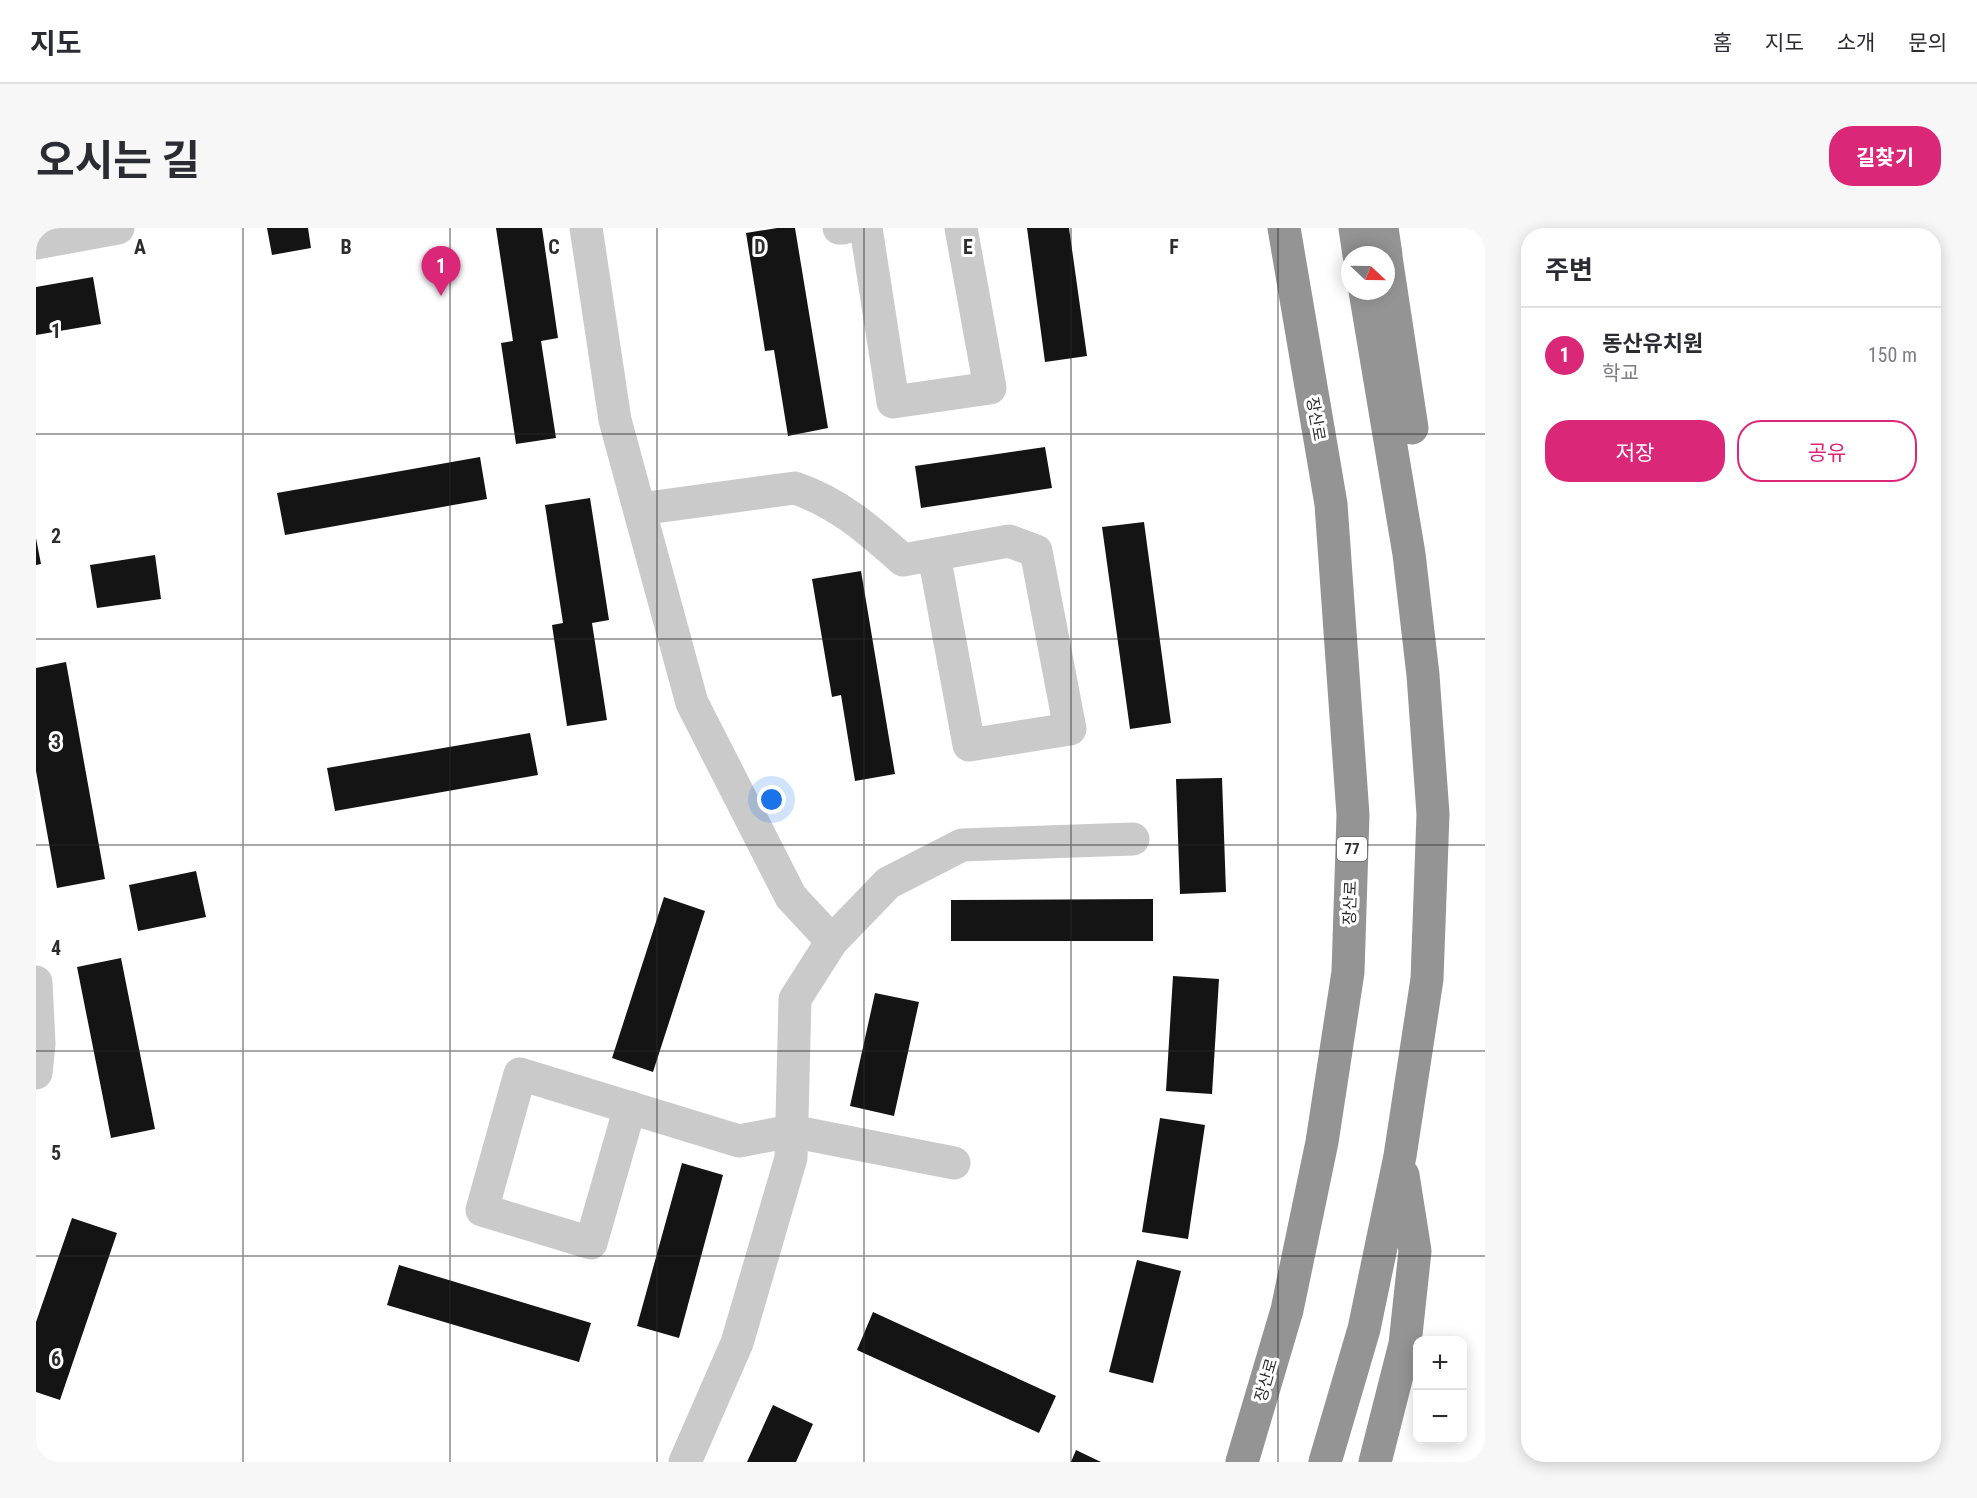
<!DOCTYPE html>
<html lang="ko">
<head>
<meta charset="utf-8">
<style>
  :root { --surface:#fff; --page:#f7f7f7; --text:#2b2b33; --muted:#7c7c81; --line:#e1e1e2; --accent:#db2777 }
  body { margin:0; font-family:"Roboto Condensed","Noto Sans KR",sans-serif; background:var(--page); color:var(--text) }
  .controls { position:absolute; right:18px; bottom:18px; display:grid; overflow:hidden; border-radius:12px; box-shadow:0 3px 15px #0003 }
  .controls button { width:54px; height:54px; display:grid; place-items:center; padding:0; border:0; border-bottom:2px solid var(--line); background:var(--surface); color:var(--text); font:30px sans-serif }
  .compass { position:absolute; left:1305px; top:18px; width:54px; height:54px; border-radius:50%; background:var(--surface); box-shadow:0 3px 15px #0003; rotate:112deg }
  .you { position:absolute; left:736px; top:572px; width:21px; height:21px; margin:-15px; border:4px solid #fff; border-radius:50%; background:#1a73e8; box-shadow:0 0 0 9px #1a73e833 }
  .badge { display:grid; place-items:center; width:39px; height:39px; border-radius:50%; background:var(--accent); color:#fff; font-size:20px; font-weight:700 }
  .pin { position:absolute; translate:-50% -50px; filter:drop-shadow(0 2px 3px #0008) }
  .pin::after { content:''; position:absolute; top:32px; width:21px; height:18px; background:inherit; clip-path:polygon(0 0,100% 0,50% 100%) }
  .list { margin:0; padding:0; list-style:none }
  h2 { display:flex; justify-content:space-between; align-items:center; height:78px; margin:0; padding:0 24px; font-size:26px }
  h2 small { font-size:20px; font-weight:400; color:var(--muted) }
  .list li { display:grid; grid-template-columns:39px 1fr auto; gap:18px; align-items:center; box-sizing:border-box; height:96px; padding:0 24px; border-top:2px solid var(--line) }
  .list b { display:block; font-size:22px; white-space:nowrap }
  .list p { margin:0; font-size:20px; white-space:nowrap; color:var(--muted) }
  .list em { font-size:20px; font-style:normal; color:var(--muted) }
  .actions { display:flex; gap:12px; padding:18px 24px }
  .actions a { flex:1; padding:14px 0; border:2px solid var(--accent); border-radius:24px; text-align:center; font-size:21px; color:var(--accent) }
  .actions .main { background:var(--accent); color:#fff }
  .map { position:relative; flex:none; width:1449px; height:1234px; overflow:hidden; border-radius:24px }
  header { display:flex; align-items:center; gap:36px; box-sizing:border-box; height:84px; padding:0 30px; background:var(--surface); border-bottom:2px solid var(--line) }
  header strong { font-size:28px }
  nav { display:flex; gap:33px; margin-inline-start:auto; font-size:21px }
  .intro { display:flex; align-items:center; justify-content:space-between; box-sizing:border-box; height:144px; padding:0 36px }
  h1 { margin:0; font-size:42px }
  .button { padding:15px 27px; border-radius:24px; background:var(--accent); color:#fff; font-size:21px; font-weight:700 }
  main { display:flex; gap:36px; padding:0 36px }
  aside { flex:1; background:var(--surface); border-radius:24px; box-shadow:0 3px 15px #0003 }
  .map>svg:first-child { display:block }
  .building { fill:#141414 }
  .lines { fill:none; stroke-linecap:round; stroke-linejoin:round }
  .minor { stroke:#cacaca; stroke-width:33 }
  .highway { stroke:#949494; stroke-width:33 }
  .grid { fill:none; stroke:#2d2d2d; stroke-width:1.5; stroke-opacity:0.55 }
  .labels { text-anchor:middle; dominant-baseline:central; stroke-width:6; stroke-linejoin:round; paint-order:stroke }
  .shield { fill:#fff; stroke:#6c6c6c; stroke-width:1.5 }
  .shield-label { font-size:15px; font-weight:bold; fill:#2d2d2d }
  .street-label { font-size:16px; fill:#2d2d2d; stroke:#fff }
  .grid-label { font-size:20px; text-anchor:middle; font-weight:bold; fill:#2d2d2d; stroke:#fff; stroke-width:6; stroke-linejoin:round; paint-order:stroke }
</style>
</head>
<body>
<header>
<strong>지도</strong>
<nav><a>홈</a><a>지도</a><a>소개</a><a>문의</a></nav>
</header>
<div class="intro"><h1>오시는 길</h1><a class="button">길찾기</a></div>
<main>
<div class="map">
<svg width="1449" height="1234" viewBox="0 0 1449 1234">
  <rect width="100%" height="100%" fill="#fff"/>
  <path class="building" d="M231,0H272L275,20L236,27Z
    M460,0H506L522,110L505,113L520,210L480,216L465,115L477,113Z
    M741,0H759L792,200L752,208L738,122L729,123L710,5Z
    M991,0H1033L1051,128L1009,134Z
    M57,49L65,96L0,107V59Z
    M1009,219L1016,260L885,280L879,238Z
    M444,229L451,271L249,307L241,265Z
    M554,270L573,392L556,395L571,492L531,498L516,397L527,395L509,277Z
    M1108,294L1135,495L1094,501L1066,299Z
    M0,310L5,336L0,337Z
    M119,327L125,371L61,380L54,337Z
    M825,343L859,546L819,553L805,467L796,469L776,351Z
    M30,434L69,651L21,660L0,543V440Z
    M494,505L502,547L299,583L291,540Z
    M1186,550L1190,664L1144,666L1140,551Z
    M160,643L170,689L102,703L93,657Z
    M628,669L669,683L617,844L576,830Z
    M1117,671V713H915V672Z
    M85,730L119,901L75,910L41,739Z
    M1137,748L1183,751L1176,866L1130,863Z
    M839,765L883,774L858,888L814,878Z
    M1124,890L1169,897L1152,1011L1106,1004Z
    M646,935L687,947L643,1110L601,1098Z
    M36,990L81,1005L24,1172L0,1164V1094Z
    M1101,1032L1145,1043L1117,1155L1073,1144Z
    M363,1037L555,1095L543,1134L351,1077Z
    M837,1084L1020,1168L1003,1205L821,1122Z
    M737,1177L777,1196L760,1234H711Z
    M1040,1222L1065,1234H1035Z"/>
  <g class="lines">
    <path class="minor" d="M550,0L579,192L656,475L755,669L796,713
      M803,0H807
      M830,0L857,174L954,160L925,0
      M0,15L82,0
      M604,281L759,260C803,275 833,302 867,332L973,313L1000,323L1034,501L933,517L898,327
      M0,754L3,816L0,845
      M594,879L555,1015L446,982L484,846L703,913L755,903L918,935
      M649,1234L701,1115L755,930L759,771L796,713L852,655L926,617L1097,611"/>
    <path class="highway" d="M1319,0L1323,27
      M1346,0L1350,27
      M1350,29L1376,200
      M1206,1234L1251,1082L1286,914L1312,744L1317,587L1295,276L1248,0
      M1289,1234L1328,1101L1364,928L1391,751L1397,586L1387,447L1373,326L1329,63
      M1339,1234L1369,1116L1379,1023L1367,947"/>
  </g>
  <path class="grid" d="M207,0V1234M414,0V1234M621,0V1234M828,0V1234M1035,0V1234M1242,0V1234M0,206H1449M0,411H1449M0,617H1449M0,823H1449M0,1028H1449"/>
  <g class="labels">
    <rect class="shield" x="1301" y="609" width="30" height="24" rx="4.5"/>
    <g class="shield-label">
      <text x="1316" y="621">77</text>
    </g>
    <g class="street-label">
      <text transform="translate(1280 191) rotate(80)">장산로</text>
      <text transform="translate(1314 675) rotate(-88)">장산로</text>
      <text transform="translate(1230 1152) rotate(-74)">장산로</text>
    </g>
  </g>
  <g class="grid-label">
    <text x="104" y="26">A</text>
    <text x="310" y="26">B</text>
    <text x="518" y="26">C</text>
    <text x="724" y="26">D</text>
    <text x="932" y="26">E</text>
    <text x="1138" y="26">F</text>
    <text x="20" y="110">1</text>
    <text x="20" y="315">2</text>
    <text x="20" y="521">3</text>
    <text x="20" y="727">4</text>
    <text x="20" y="932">5</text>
    <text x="20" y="1138">6</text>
  </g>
</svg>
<div class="controls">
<button>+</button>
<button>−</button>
</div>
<svg class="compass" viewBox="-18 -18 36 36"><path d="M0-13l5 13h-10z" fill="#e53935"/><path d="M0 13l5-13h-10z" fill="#7c7c81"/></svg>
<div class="you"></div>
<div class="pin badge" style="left:405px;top:68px">1</div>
</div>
<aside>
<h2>주변<small></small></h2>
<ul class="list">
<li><span class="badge">1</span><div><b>동산유치원</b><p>학교</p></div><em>150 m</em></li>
</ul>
<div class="actions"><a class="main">저장</a><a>공유</a></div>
</aside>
</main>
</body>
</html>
